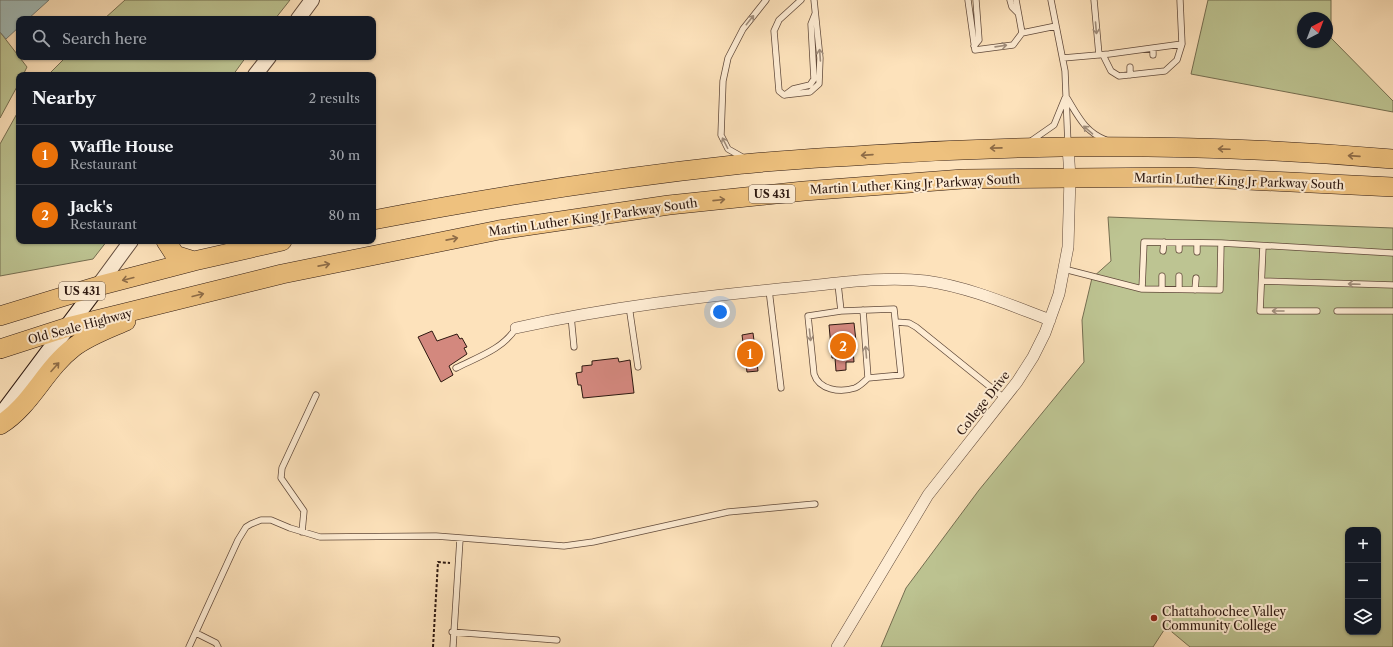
<!DOCTYPE html>
<html lang="en">
<head>
<meta charset="utf-8">
<style>
  :root { --surface:#171b24; --page:#242831; --text:#f1f3f6; --muted:#9ea1a6; --line:#363941; --accent:#1a73e8 }
  body { margin:0; font-family:"Libre Caslon Text",serif; background:var(--page); color:var(--text) }
  .controls { position:absolute; right:12px; bottom:12px; display:grid; overflow:hidden; border-radius:8px; box-shadow:0 1px 3px #0004 }
  .controls button { width:36px; height:36px; display:grid; place-items:center; padding:0; border:0; border-bottom:1px solid var(--line); background:var(--surface); color:var(--text); font:20px sans-serif }
  .compass { position:absolute; left:1297px; top:12px; width:36px; height:36px; border-radius:50%; background:var(--surface); box-shadow:0 1px 3px #0004; rotate:42deg }
  .you { position:absolute; left:720px; top:312px; width:14px; height:14px; margin:-10px; border:3px solid #fff; border-radius:50%; background:#1a73e8; box-shadow:0 0 0 6px #1a73e833 }
  .badge { display:grid; place-items:center; width:26px; height:26px; border-radius:50%; background:var(--accent); color:#fff; font-size:13px; font-weight:700 }
  .pin { position:absolute; translate:-50% -50%; border:2px solid #fff; box-shadow:0 1px 4px #0006 }
  .list { margin:0; padding:0; list-style:none }
  h2 { display:flex; justify-content:space-between; align-items:center; height:52px; margin:0; padding:0 16px; font-size:17px }
  h2 small { font-size:13px; font-weight:400; color:var(--muted) }
  .list li { display:grid; grid-template-columns:26px 1fr auto; gap:12px; align-items:center; box-sizing:border-box; height:60px; padding:0 16px; border-top:1px solid var(--line) }
  .list b { display:block; font-size:15px; white-space:nowrap }
  .list p { margin:0; font-size:13px; white-space:nowrap; color:var(--muted) }
  .list em { font-size:13px; font-style:normal; color:var(--muted) }
  .icon { flex:none; width:22px; height:22px; fill:none; stroke:currentColor; stroke-width:2; stroke-linecap:round; stroke-linejoin:round }
  .map { position:relative; flex:none; width:1393px; height:647px; overflow:hidden }
  .search { position:absolute; background:var(--surface); box-shadow:0 1px 3px #0004; left:16px; top:16px; width:360px; height:44px; display:flex; align-items:center; gap:10px; box-sizing:border-box; padding:0 14px; border-radius:8px; color:var(--muted); font-size:15px }
  .panel { position:absolute; background:var(--surface); box-shadow:0 1px 3px #0004; left:16px; top:72px; width:360px; height:172px; border-radius:8px }
  .map>svg:first-child { display:block }
  .green { fill:#bdc492; stroke:#756e51; fill-rule:evenodd }
  .water { fill:#a2bcb9; stroke:#737a75 }
  .building { fill:#d3887e; stroke:#2d1810 }
  .lines { fill:none; stroke-linecap:round; stroke-linejoin:round }
  .service-casing { stroke:#614a3b; stroke-width:7 }
  .minor-casing { stroke:#614a3b; stroke-width:12 }
  .tertiary-casing { stroke:#614a3b; stroke-width:16 }
  .secondary-casing { stroke:#2d1810; stroke-width:18 }
  .trunk-casing { stroke:#2d1810; stroke-width:20 }
  .path { stroke:#2d1810; stroke-width:2; stroke-dasharray:3 2; stroke-linecap:butt }
  .service { stroke:#feecd3; stroke-width:5.5 }
  .minor { stroke:#feecd3; stroke-width:11 }
  .tertiary { stroke:#feecd3; stroke-width:14 }
  .secondary { stroke:#feecd3; stroke-width:16 }
  .trunk { stroke:#eec17e; stroke-width:19 }
  .oneway { stroke:#a08d7b }
  .oneway2 { stroke:#8e6c47 }
  .poi-dot { fill:#8f2418; stroke:#feecd3; stroke-width:1.5 }
  .labels { text-anchor:middle; dominant-baseline:central; stroke-width:4; stroke-linejoin:round; paint-order:stroke }
  .shield { fill:#feecd3; stroke:#6c584a; stroke-width:1 }
  .shield-label { font-size:11px; font-weight:bold; fill:#2d1810 }
  .street-label { font-size:12px; fill:#2d1810; stroke:#feecd3 }
  .poi-label { font-size:12px; fill:#2d1810; stroke:#feecd3; text-anchor:start }
</style>
</head>
<body>
<div class="map">
<svg width="1393" height="647" viewBox="0 0 1393 647">
  <rect width="100%" height="100%" fill="#fde2bb"/>
  <filter id="stains"><feTurbulence type="fractalNoise" baseFrequency=".005" numOctaves="4"/><feColorMatrix values="0 0 0 0 .2 0 0 0 0 .09 0 0 0 0 .02 0 0 0 .5 -.17"/></filter>
  <radialGradient id="worn" r=".72"><stop offset=".6" stop-color="#630" stop-opacity="0"/><stop offset="1" stop-color="#630" stop-opacity=".3"/></radialGradient>
  <path class="green" d="M125,0H290L275,19H104Z
    M1208,0H1331V38L1393,101V112L1191,74ZM1303,18H1327V42H1303Z
    M0,32L27,67L23,75H19V83L0,118Z
    M66,57H246L233,75H48Z
    M19,110V241H107L93,259L0,276V144Z
    M1108,217L1393,228V647H1190L1166,627L1153,647H881L906,588L979,490L1084,362L1082,320L1092,278L1111,261ZM1348,530H1378V632H1348Z"/>
  <path class="water" d="M0,0H49L28,19H19V27L6,39L0,32Z"/>
  <path class="building" d="M854,323L857,350H853L854,362H846V370L836,371L835,358H832L829,325Z
    M432,331L437,341L457,334L460,339L462,338L467,347L464,348L467,354L449,366L453,375L441,382L418,337Z
    M753,333L758,371L747,372L742,335Z
    M618,358L619,362L630,360L634,393L583,398L581,385H578L576,373L582,372V366L592,365V361Z"/>
  <g class="lines">
    <g class="service-casing">
      <path id="service" d="M801,0L779,20L774,31L779,91L784,95L810,92L819,84L820,58L814,0
        M968,0L975,50L1013,45L1022,33L1056,26
        M1010,0L1012,7L1018,13
        M1016,0L1022,33
        M1051,0L1065,71L1068,145
        M1094,0L1099,55
        M974,46L979,40L976,0
        M1153,48V55
        M1103,55L1111,71L1119,76L1165,71L1177,60L1182,44
        M1063,58L1109,54L1182,44L1180,0
        M1130,75V67
        M785,95L793,89L810,85L814,79L811,24L815,14
        M1067,98C1078,116 1085,132 1106,140
        M1031,141L1054,125L1065,98
        M744,158L728,149L721,135L723,81L728,58L743,29L766,0
        M1263,246L1260,311H1317
        M1179,250V243
        M1163,251L1164,242
        M1197,252V243
        M1064,269L1142,289L1220,290L1221,243L1393,253
        M1262,281L1393,285
        M838,284L841,311
        M1142,289L1144,242L1221,243
        M1162,289V276
        M1179,289V276
        M769,290L781,388
        M1195,290L1196,278
        M629,306L638,367
        M863,310L868,378C864,382 860,386 855,388C840,393 819,390 814,374L808,316L841,311L894,309L901,375L868,378
        M1337,311H1393
        M571,316L574,347
        M896,322L909,323L916,327L1004,398
        M456,368C478,357 503,349 516,328
        M302,532L304,511L281,478L282,468L316,395
        M452,632L557,640
        M196,633L216,643L218,647
        M189,647L238,540L246,527L251,524L261,520H271L290,528L320,537L436,536L564,546L593,542L728,512L815,504
        M453,647L460,539"/>
    </g>
    <g class="minor-casing">
      <path id="minor" d="M516,328C610,307 704,296 800,287C841,283 884,276 926,281C969,287 1010,305 1050,320
        M837,647L928,495L1017,382L1033,357L1045,333L1059,294L1068,247L1070,177L1068,147"/>
    </g>
    <g class="tertiary-casing">
      <path id="tertiary" d="M298,19L312,0
        M255,75L269,57
        M98,286L131,241"/>
    </g>
    <g class="secondary-casing">
      <path id="secondary" d="M0,417L98,286"/>
    </g>
    <g class="trunk-casing">
      <path id="trunk" d="M373,220C493,197 613,178 734,165C779,160 823,158 868,155C1043,143 1218,144 1393,159
        M166,241L175,255L194,261
        M0,316L98,286L194,261L282,241
        M0,349L68,327L282,274L499,230L669,205L804,191L963,179L1185,177L1393,187
        M0,425C31,406 45,369 74,347C88,336 110,328 126,321"/>
    </g>
    <path class="path" d="M433,647L438,562L450,563"/>
    <use href="#service" class="service"/>
    <use href="#minor" class="minor"/>
    <use href="#tertiary" class="tertiary"/>
    <use href="#secondary" class="secondary"/>
    <use href="#trunk" class="trunk"/>
  </g>
  <defs><path id="oneway-shaft" d="M-6 0H5M1.5-3L5.5 0L1.5 3" fill="none" stroke-width="1.6" stroke-linecap="round" stroke-linejoin="round"/></defs>
  <g class="oneway">
    <use href="#oneway-shaft" transform="translate(750 20) rotate(-51)"/>
    <use href="#oneway-shaft" transform="translate(1096 28) rotate(85)"/>
    <use href="#oneway-shaft" transform="translate(1001 46) rotate(-8)"/>
    <use href="#oneway-shaft" transform="translate(820 55) rotate(-94)"/>
    <use href="#oneway-shaft" transform="translate(1088 130) rotate(-139)"/>
    <use href="#oneway-shaft" transform="translate(725 143) rotate(-117)"/>
    <use href="#oneway-shaft" transform="translate(1354 284) rotate(-178)"/>
    <use href="#oneway-shaft" transform="translate(1278 311) rotate(-180)"/>
    <use href="#oneway-shaft" transform="translate(810 335) rotate(84)"/>
    <use href="#oneway-shaft" transform="translate(866 352) rotate(-95)"/>
  </g>
  <g class="oneway2">
    <use href="#oneway-shaft" transform="translate(996 148) rotate(179)"/>
    <use href="#oneway-shaft" transform="translate(1224 149) rotate(-178)"/>
    <use href="#oneway-shaft" transform="translate(867 155) rotate(176)"/>
    <use href="#oneway-shaft" transform="translate(1354 156) rotate(-176)"/>
    <use href="#oneway-shaft" transform="translate(719 200) rotate(-6)"/>
    <use href="#oneway-shaft" transform="translate(452 239) rotate(-11)"/>
    <use href="#oneway-shaft" transform="translate(324 265) rotate(-11)"/>
    <use href="#oneway-shaft" transform="translate(128 279) rotate(166)"/>
    <use href="#oneway-shaft" transform="translate(198 295) rotate(-14)"/>
    <use href="#oneway-shaft" transform="translate(55 367) rotate(-48)"/>
  </g>
  <circle class="poi-dot" cx="1154" cy="618" r="4"/>
  <g class="labels">
    <g class="shield">
      <rect x="749" y="185" width="46" height="18" rx="3"/>
      <rect x="59" y="282" width="46" height="18" rx="3"/>
    </g>
    <g class="shield-label">
      <text x="772" y="194">US 431</text>
      <text x="82" y="291">US 431</text>
    </g>
    <g class="street-label">
      <text transform="translate(1239 181) rotate(2)">Martin Luther King Jr Parkway South</text>
      <text transform="translate(915 184) rotate(-3)">Martin Luther King Jr Parkway South</text>
      <text transform="translate(593 217) rotate(-8)">Martin Luther King Jr Parkway South</text>
      <text transform="translate(80 326) rotate(-15)">Old Seale Highway</text>
      <text transform="translate(983 403) rotate(-52)">College Drive</text>
    </g>
    <g class="poi-label">
      <text x="1162" y="611">Chattahoochee Valley<tspan x="1162" dy="14">Community College</tspan></text>
    </g>
  </g>
  <rect width="100%" height="100%" filter="url(#stains)"/>
  <rect width="100%" height="100%" fill="url(#worn)"/>
</svg>
<div class="controls">
<button>+</button>
<button>−</button>
<button><svg class="icon" aria-label="layers" viewBox="0 0 24 24"><path d="M12 4l9 5-9 5-9-5zM3 14l9 5 9-5"/></svg></button>
</div>
<svg class="compass" viewBox="-18 -18 36 36"><path d="M0-13l5 13h-10z" fill="#e53935"/><path d="M0 13l5-13h-10z" fill="#9ea1a6"/></svg>
<div class="you"></div>
<div class="pin badge" style="left:750px;top:354px;background:#e8710a">1</div>
<div class="pin badge" style="left:843px;top:346px;background:#e8710a">2</div>
<div class="search"><svg class="icon" aria-label="search" viewBox="0 0 24 24"><circle cx="10" cy="10" r="6"/><path d="M15 15l6 6"/></svg>Search here</div>
<section class="panel">
<h2>Nearby<small>2 results</small></h2>
<ul class="list">
<li><span class="badge" style="background:#e8710a">1</span><div><b>Waffle House</b><p>Restaurant</p></div><em>30 m</em></li>
<li><span class="badge" style="background:#e8710a">2</span><div><b>Jack's</b><p>Restaurant</p></div><em>80 m</em></li>
</ul>
</section>
</div>
</body>
</html>
